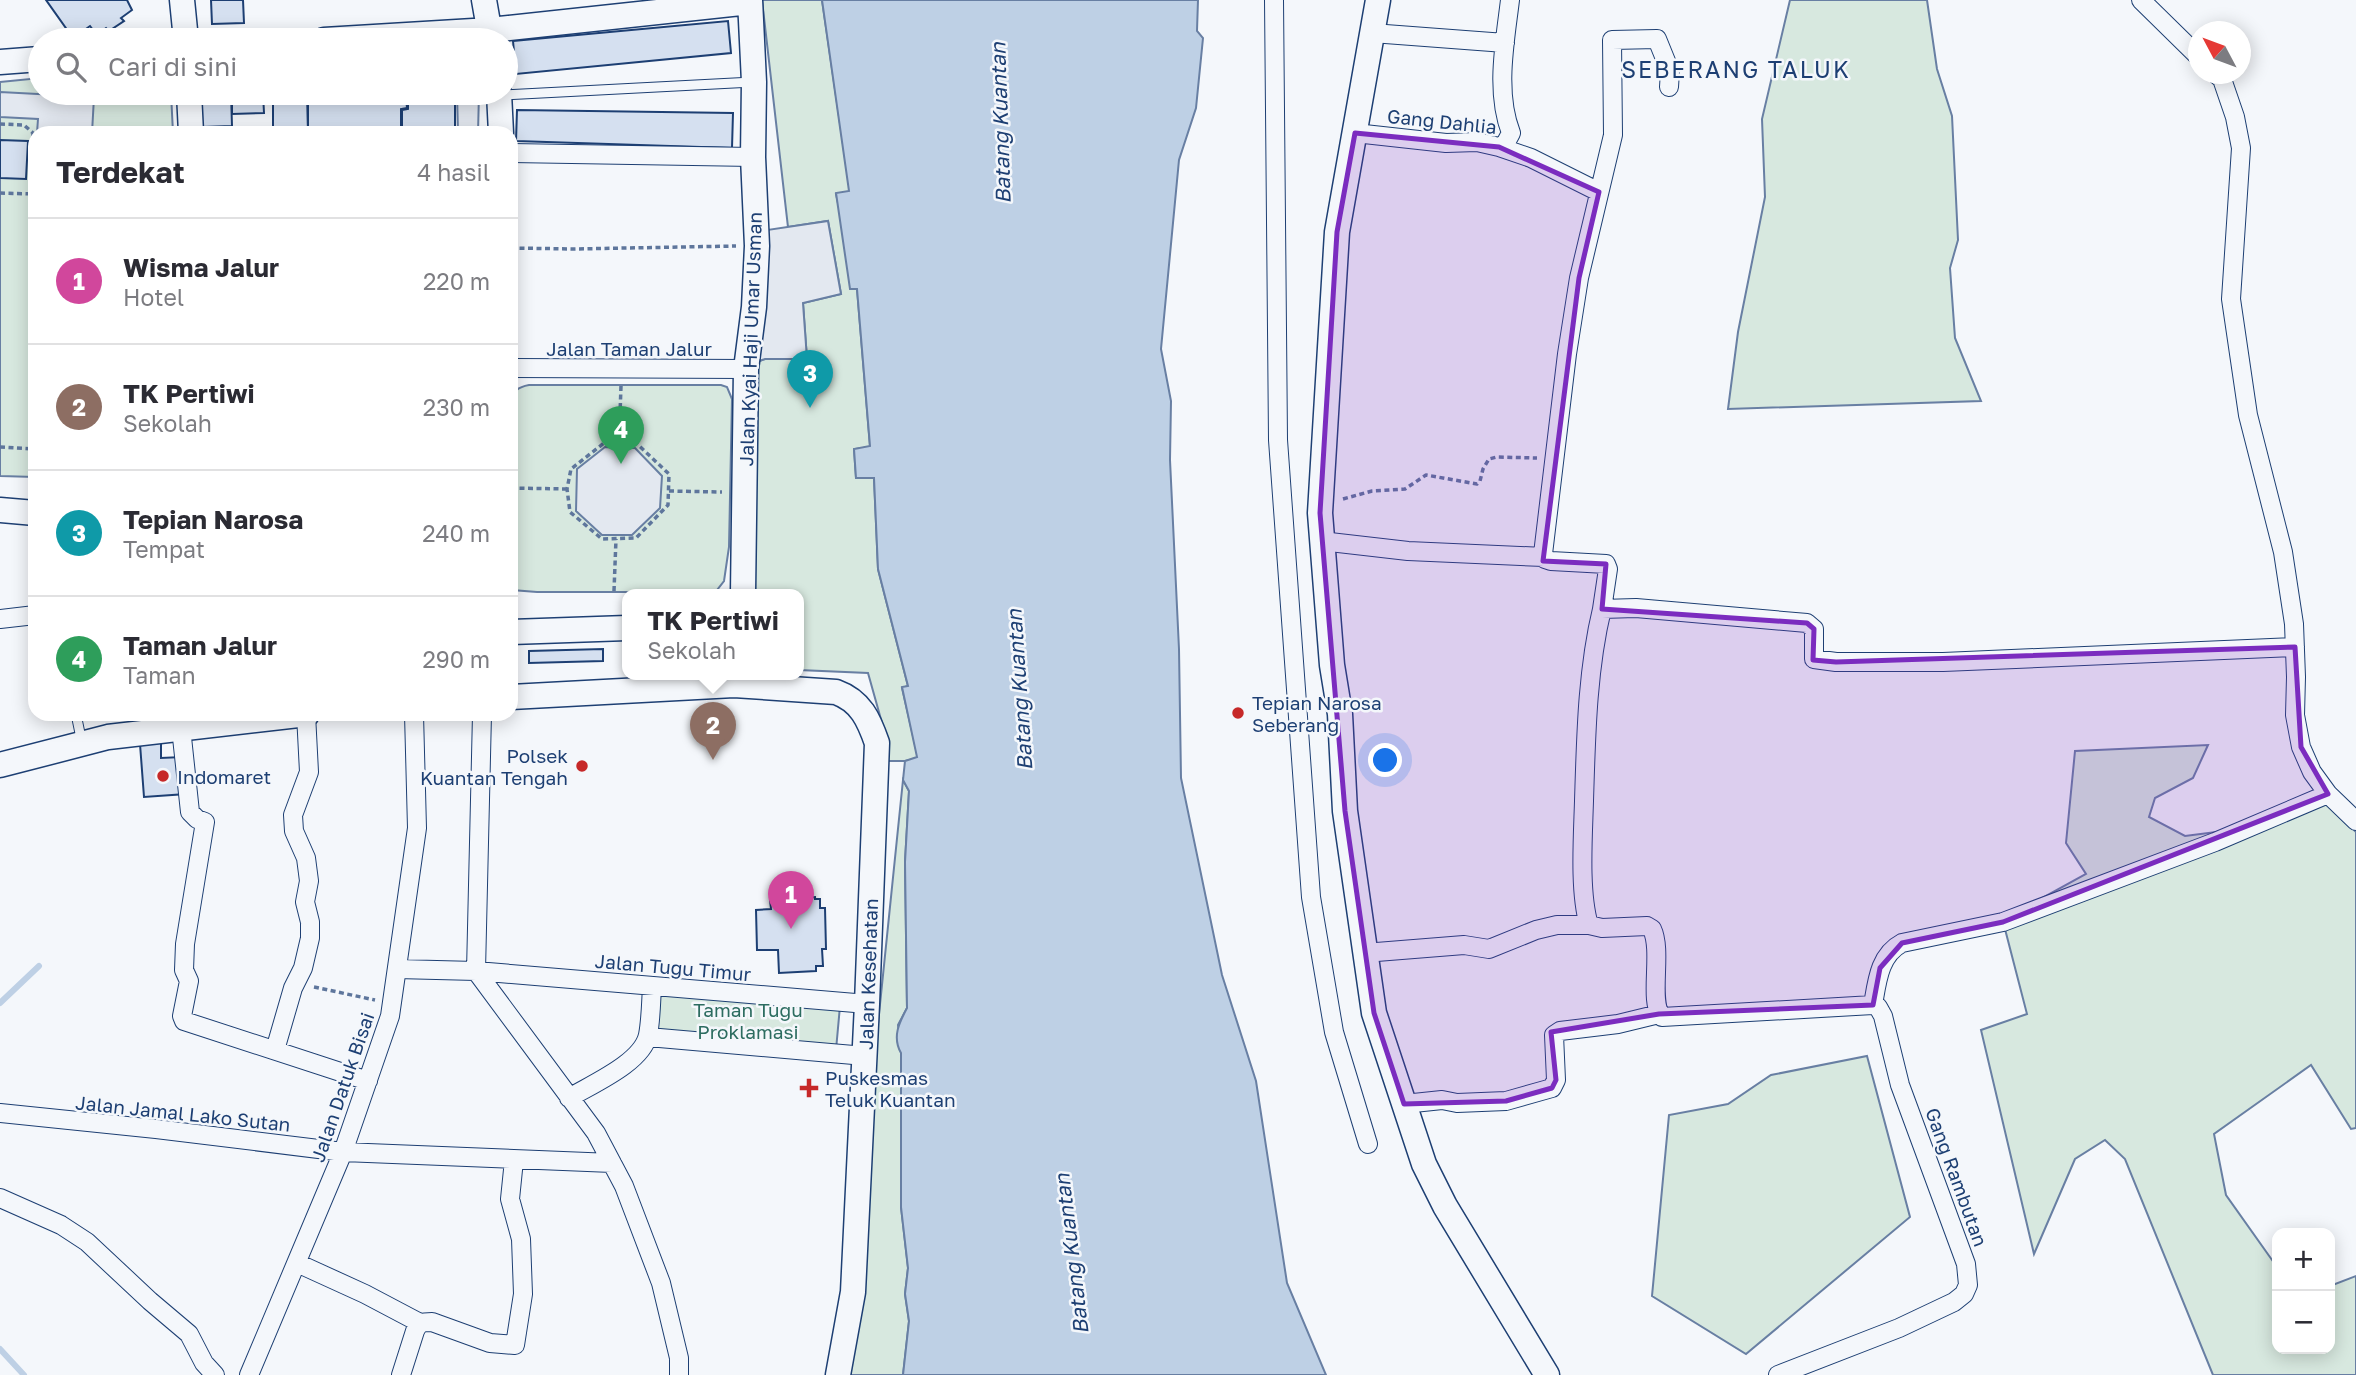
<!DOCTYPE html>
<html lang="id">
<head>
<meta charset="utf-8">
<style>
  :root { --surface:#fff; --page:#f2f2f3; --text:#2b2b33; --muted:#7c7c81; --line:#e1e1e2; --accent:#c62828 }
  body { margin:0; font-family:"Golos Text",sans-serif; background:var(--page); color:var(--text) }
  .controls { position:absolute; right:21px; bottom:21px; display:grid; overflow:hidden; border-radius:14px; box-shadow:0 4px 18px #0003 }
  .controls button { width:63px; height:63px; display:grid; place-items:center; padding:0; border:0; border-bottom:2px solid var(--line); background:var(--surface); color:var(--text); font:35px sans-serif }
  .compass { position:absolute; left:2188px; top:21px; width:63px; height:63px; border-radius:50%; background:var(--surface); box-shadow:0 4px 18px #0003; rotate:311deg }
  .you { position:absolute; left:1386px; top:761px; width:24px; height:24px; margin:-18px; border:5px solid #fff; border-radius:50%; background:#1a73e8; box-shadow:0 0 0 10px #1a73e833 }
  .badge { display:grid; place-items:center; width:46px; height:46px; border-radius:50%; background:var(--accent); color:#fff; font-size:23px; font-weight:700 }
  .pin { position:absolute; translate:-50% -58px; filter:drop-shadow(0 2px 4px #0008) }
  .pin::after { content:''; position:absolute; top:37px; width:24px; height:21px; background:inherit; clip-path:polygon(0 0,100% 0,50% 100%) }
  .popup { position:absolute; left:622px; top:589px; width:182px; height:91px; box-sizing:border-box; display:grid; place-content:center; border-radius:14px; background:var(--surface); filter:drop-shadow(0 2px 5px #0005); font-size:23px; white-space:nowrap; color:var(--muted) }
  .popup b { font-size:26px; color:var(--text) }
  .popup::after { content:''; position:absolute; left:50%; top:100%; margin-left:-14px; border:14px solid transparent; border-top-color:var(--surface) }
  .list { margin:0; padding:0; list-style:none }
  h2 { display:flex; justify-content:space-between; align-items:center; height:91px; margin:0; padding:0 28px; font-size:30px }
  h2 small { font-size:23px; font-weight:400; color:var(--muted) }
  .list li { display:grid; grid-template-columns:46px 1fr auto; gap:21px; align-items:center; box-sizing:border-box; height:126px; padding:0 28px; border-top:2px solid var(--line) }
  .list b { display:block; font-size:26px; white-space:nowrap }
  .list p { margin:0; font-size:23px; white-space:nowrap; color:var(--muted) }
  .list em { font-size:23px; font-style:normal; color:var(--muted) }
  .icon { flex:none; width:38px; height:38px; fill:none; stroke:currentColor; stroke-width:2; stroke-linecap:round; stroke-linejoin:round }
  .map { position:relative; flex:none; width:2356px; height:1375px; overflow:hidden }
  .search { position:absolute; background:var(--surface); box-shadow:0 4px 18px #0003; left:28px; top:28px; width:490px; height:77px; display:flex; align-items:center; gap:18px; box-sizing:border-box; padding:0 24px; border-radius:38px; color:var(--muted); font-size:26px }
  .panel { position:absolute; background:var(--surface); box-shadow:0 4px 18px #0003; left:28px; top:126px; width:490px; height:595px; border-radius:21px }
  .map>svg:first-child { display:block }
  .green { fill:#d7e8df; stroke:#687fa3; stroke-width:2 }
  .parking { fill:#e3e8f0; stroke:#687fa3; stroke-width:2 }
  .water { fill:#bed0e5; stroke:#687fa3; stroke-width:2 }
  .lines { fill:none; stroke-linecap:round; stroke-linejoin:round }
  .stream { stroke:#bed0e5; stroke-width:6 }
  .building { fill:#d5e0f0; stroke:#1d3f73; stroke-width:2 }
  .lane-casing { stroke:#1d3f73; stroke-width:11 }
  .street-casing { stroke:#1d3f73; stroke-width:20 }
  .secondary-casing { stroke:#1d3f73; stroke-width:27 }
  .path { stroke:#5e769c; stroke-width:3.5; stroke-dasharray:5 3.5; stroke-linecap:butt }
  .lane { stroke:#f4f7fb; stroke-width:9 }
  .street { stroke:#f4f7fb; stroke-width:18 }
  .secondary { stroke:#f4f7fb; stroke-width:24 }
  .marked { fill:#7b2cbf; fill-opacity:0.2; stroke:#7b2cbf; stroke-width:5; stroke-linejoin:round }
  .poi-dot { fill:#c62828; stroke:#f4f7fb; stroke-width:2.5 }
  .labels { text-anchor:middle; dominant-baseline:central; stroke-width:5; stroke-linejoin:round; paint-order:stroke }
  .street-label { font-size:19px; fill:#1d3f73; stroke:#f4f7fb }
  .poi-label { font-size:19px; fill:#1d3f73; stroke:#f4f7fb; text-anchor:start }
  .park-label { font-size:19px; fill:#2c6c60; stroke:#f4f7fb }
  .water-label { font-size:21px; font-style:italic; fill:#1d3f73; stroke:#f4f7fb }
  .quarter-label { font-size:23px; letter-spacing:2px; fill:#1d3f73; stroke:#f4f7fb }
</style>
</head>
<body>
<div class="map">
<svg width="2356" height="1375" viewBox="0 0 2356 1375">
  <rect width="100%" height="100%" fill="#f4f7fb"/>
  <path class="green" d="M762,0H822L850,192L836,194L857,289L870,447L854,449L856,478H874L878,569L908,686L902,688L918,758L905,761H886L882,723L868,673L799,670V594H753L756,362L765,359H807L803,303L841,294L828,221L788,227Z
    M1790,0H1927L1937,69L1952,116L1958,240L1950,268L1955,338L1981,401L1728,409L1738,332L1765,197L1762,119Z
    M40,78V93H171L173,133H35V477L0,476V82Z
    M529,385H721L727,387L732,399L729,547L724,581L717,590L697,592H537L512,590L511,402C513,391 518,387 529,385Z
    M2208,745L2193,778L2155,798L2149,817L2185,836L2224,831L2319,794L2356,832V1128L2351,1129L2311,1065L2214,1134L2226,1195L2277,1267V1349H2330V1286L2356,1276V1375H2213L2125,1159L2105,1140L2075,1159L2034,1254L1981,1030L2027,1014L2005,929L2042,898L2086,874L2066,843L2075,751Z
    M903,780L909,791L905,862L907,1008L898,1025L901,1053V1207L908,1268L905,1294L909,1321L903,1375H842Z
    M661,990L840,1006L836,1050L656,1034Z
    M1867,1056L1910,1217L1746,1354L1652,1296L1669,1115L1728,1104L1771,1075Z"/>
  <path class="parking" d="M0,92L94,97L92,133H37L38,119L0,117Z
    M457,93H479L478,133H458Z
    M828,221L841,294L803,303L807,359H765L756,362L767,230Z
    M605,447L635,448L662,476L660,508L632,535H602L576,511L577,469Z"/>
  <path class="water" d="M822,0H1198L1197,31L1203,38L1196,108L1179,160L1161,349L1171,401L1170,460L1179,649L1181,778L1222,975L1256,1081L1287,1283L1326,1375H903L909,1321L905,1294L908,1268L901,1207V1053C892,1037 899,1023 907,1008L905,862L909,791L903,780L905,761L917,757L902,687L908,686L878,569L874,478H856L854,449L870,446L857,289H850L836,193L849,191Z"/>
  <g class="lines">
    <path class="stream" d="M0,1003L39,966
      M0,1349L24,1375"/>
  </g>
  <path class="building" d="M46,0H127L132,10L121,18L124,21L109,31L106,28L97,35L90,26L73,38Z
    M211,0H243L244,23L212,24Z
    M728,21L731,53L516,74L513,41Z
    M201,93H231L232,126L202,127Z
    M232,93H263L264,113L232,114Z
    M273,93H307L308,133H273Z
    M308,93H419V96L406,97L407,108L401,109V133H308Z
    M420,93H455V95L420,97Z
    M455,96V133H402V110L408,109V98Z
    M517,110L733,113L732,148L516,141Z
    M208,129H239V133H208Z
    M0,140L28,141L26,179L0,178Z
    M603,649V661L529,663V651Z
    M161,742V758L182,757L186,794L144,797L140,744Z
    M801,880L802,898L815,897V899H820V908H825L826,949H822L823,966H816V971L779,973L778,950H757L756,910L771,909L770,900L778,899L777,882Z"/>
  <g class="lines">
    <g class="lane-casing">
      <path id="lane" d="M501,95L753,82
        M76,714L82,743"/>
    </g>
    <g class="street-casing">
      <path id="street" d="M1274,0L1278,440L1311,897L1334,1032L1368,1144
        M2141,0L2198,56
        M1372,33L1505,43
        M2216,74L2222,79L2235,117L2241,148L2231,299L2248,415L2283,552L2294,624L2296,677L2295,715L2301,747L2312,772L2328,794L2356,821
        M1355,133L1446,143L1477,142L1499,147L1531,158L1599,192
        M1503,148L1511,133C1495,92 1505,42 1510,0
        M511,153L753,157
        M511,368L746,369
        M1321,541L1408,551L1544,557
        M1602,609L1608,569L1606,564L1551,561L1545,559L1543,554L1567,354L1579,278L1613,135L1612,40L1657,39L1670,71L1669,87
        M0,619L35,615
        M482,714L476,971L596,1133L624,1186L661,1283L679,1358V1375
        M181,728L190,812L197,819L205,822L185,944L184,970L189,981L182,1016L184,1021L368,1081
        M1364,953L1464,945L1489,949L1536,930L1557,925H1589
        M397,969L476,971L867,1004
        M1873,1005L1662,1017C1648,1002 1663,952 1652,929L1647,926L1602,928L1589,925C1579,892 1583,836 1584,801C1586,738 1587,671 1602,609L1636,608L1807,623L1814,629V659L1836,662H1943L2295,647
        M1873,1005C1877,982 1879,955 1902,943L2003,922L2215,842L2328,794
        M648,1037L865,1056
        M275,1050L293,988L303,968L310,938V922L305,902L309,881L306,858L294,831L293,815L309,772L306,714
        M569,1098C592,1084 642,1063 648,1035C651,1019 651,1002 652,986
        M1404,1104L1442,1100L1457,1103L1506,1101L1552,1088L1556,1080L1554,1035L1560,1031L1618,1024L1659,1014
        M0,1113L156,1129L343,1152L612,1163
        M0,1198L61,1225L87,1242L150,1301L189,1334L204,1363L215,1375
        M297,1263L365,1294L420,1323
        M249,1375L343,1152L390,1016L417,828L414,714
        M401,1375L415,1331C419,1322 423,1322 432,1322L490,1343L515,1345L523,1294L521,1239L510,1199L514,1160
        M1778,1375L1899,1328L1954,1302L1964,1294L1968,1285L1966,1264L1900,1085L1883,1016L1878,1007L1873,1005"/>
    </g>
    <g class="secondary-casing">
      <path id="secondary" d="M182,0L186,40
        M484,0L491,40
        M1378,0L1337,232L1320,513L1332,665L1340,714L1345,811L1374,1013L1424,1164L1445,1206L1547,1375
        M324,40L490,30L750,2
        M0,62L40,59
        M189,93L191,133
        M499,93L501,133
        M0,510L35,513
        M743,594L746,369L754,307L757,246L753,157L754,82L750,0
        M511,632L627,628
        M511,697L734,685L836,692C861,701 869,720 877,743L867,1004L853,1292L838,1375
        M0,765L108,737L307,714"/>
    </g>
    <path class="path" d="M0,124L24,125L33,133L31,194
      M0,193L35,194
      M511,248L574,249L736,246
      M634,441L669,474L668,505L636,538L602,539L570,512L567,489L571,469L604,443Z
      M619,442L621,386
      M0,447L35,449
      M511,488L567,489
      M669,491L722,492
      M1343,499L1372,491L1405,489L1426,475L1477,484L1480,481L1483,469L1489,459L1497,457L1537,458
      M614,591L616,539
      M314,987L375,1000"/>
    <use href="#lane" class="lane"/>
    <use href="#street" class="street"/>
    <use href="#secondary" class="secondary"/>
  </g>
  <path class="marked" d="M1355,133L1499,147L1599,192L1579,278L1543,561L1606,564L1602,609L1807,623L1814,629L1813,660L1836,662L2295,647L2301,747L2328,794L2003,922L1902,943L1880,968L1873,1005L1659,1014L1551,1032L1556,1080L1552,1088L1506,1101L1404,1104L1374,1013L1345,811L1320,513L1337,232Z"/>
  <g class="poi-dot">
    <circle cx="1238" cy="713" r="7"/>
    <circle cx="582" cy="766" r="7"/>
    <circle cx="163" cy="776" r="7"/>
    <path d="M805.5 1077.5h7v7h7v7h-7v7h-7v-7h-7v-7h7z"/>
  </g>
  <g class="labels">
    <g class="street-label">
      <text transform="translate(1442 121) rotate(6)">Gang Dahlia</text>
      <text transform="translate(750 339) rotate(-88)">Jalan Kyai Haji Umar Usman</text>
      <text x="629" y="348">Jalan Taman Jalur</text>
      <text transform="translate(673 967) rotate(5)">Jalan Tugu Timur</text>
      <text transform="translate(868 974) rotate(-88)">Jalan Kesehatan</text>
      <text transform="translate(342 1087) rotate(-71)">Jalan Datuk Bisai</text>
      <text transform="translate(183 1113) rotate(6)">Jalan Jamal Lako Sutan</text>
      <text transform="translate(1957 1177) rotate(70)">Gang Rambutan</text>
    </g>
    <g class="poi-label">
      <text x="1252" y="702">Tepian Narosa<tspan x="1252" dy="22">Seberang</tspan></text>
      <text x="568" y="755" text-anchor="end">Polsek<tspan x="568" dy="22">Kuantan Tengah</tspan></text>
      <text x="177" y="776">Indomaret</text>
      <text x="825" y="1077">Puskesmas<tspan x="825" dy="22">Teluk Kuantan</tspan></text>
    </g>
    <g class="park-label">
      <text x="748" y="1009">Taman Tugu<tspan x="748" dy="22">Proklamasi</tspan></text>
    </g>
    <g class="water-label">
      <text transform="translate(1000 123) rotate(-92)">Batang Kuantan</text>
      <text transform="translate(1019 690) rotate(-94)">Batang Kuantan</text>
      <text transform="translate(1071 1254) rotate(-97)">Batang Kuantan</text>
    </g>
    <g class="quarter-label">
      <text x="1736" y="69">SEBERANG TALUK</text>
    </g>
  </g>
</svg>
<div class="controls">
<button>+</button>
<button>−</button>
</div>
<svg class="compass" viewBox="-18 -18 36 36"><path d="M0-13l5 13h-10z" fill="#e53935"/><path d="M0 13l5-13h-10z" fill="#7c7c81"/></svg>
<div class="you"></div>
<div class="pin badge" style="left:791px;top:929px;background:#d1479c">1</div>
<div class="pin badge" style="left:713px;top:760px;background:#8d6e63">2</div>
<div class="popup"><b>TK Pertiwi</b>Sekolah</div>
<div class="pin badge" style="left:810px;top:408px;background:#0f9aa8">3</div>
<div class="pin badge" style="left:621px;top:464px;background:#2e9e5b">4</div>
<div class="search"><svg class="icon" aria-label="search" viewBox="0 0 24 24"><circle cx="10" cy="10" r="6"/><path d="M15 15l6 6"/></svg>Cari di sini</div>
<section class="panel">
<h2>Terdekat<small>4 hasil</small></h2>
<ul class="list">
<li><span class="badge" style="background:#d1479c">1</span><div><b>Wisma Jalur</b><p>Hotel</p></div><em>220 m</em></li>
<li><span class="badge" style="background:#8d6e63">2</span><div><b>TK Pertiwi</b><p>Sekolah</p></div><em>230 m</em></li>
<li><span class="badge" style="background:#0f9aa8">3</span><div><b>Tepian Narosa</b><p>Tempat</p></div><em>240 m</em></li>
<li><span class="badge" style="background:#2e9e5b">4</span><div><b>Taman Jalur</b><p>Taman</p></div><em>290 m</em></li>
</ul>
</section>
</div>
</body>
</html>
